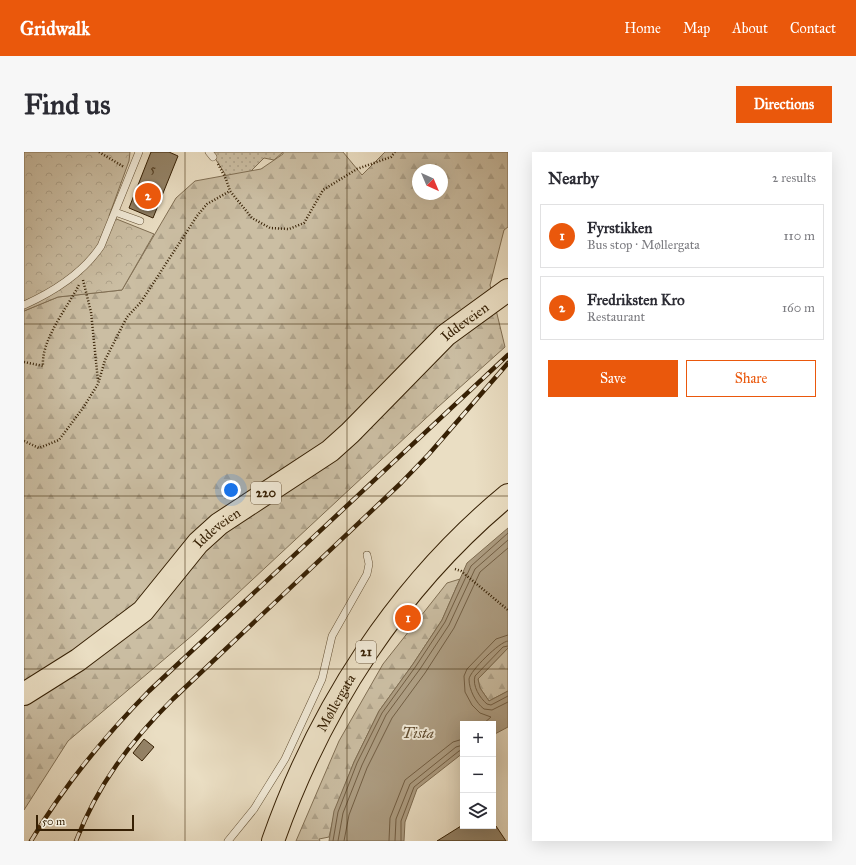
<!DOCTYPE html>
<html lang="en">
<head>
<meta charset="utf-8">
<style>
  :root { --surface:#fff; --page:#f7f7f7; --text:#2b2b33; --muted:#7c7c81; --line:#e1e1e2; --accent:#ea580c }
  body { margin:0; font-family:"IM FELL Great Primer",serif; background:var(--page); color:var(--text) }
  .controls { position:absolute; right:12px; bottom:12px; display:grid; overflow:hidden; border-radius:0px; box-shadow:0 4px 16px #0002 }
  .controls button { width:36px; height:36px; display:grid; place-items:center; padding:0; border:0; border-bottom:1px solid var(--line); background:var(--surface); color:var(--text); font:20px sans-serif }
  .compass { position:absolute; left:388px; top:12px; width:36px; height:36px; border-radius:50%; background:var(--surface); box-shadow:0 4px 16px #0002; rotate:136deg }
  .scale { position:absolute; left:12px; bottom:10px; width:98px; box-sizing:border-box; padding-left:4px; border:2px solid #362004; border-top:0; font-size:11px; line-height:14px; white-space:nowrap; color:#362004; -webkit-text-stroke:3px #f1ead8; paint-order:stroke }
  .you { position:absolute; left:207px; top:338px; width:14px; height:14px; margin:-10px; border:3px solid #fff; border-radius:50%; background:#1a73e8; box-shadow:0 0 0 6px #1a73e833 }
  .badge { display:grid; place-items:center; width:26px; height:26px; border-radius:50%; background:var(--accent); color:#fff; font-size:13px; font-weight:700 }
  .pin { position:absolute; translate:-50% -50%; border:2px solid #fff; box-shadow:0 1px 4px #0006 }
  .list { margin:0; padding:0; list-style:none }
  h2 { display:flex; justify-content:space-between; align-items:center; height:52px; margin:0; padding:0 16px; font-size:17px }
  h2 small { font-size:13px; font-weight:400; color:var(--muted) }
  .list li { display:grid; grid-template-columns:26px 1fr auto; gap:12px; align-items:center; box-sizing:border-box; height:64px; margin:0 8px 8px; padding:0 8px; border:1px solid var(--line); border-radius:0px }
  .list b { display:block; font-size:15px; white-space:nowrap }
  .list p { margin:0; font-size:13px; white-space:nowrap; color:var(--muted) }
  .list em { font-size:13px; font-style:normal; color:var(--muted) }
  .actions { display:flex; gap:8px; padding:12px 16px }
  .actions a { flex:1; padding:9px 0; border:1px solid var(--accent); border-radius:0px; text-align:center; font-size:14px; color:var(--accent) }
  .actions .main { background:var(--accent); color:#fff }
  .icon { flex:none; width:22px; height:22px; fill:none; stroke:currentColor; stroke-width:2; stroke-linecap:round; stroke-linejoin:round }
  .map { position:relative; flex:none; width:484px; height:689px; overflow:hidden; border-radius:0px }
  header { display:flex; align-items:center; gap:24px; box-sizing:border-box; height:56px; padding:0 20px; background:var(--accent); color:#fff }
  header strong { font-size:19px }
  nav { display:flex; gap:22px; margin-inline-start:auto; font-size:14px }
  .intro { display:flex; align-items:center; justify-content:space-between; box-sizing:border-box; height:96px; padding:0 24px }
  h1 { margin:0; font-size:28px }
  .button { padding:10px 18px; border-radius:0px; background:var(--accent); color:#fff; font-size:14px; font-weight:700 }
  main { display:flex; gap:24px; padding:0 24px }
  aside { flex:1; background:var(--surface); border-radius:0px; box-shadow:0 4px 16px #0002 }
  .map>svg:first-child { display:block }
  .grass { fill:url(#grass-dots); stroke:#806f54 }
  .forest { fill:url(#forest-firs); stroke:#806f54; fill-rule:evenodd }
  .park { fill:url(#park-crowns); stroke:#806f54 }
  .water { fill:#ad9d82; stroke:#7d6b50 }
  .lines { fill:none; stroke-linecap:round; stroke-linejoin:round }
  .shore { stroke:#725e43; stroke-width:1 }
  .building { fill:#948367; stroke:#362004 }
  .lane-casing { stroke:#635034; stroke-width:8 }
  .primary-casing { stroke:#362004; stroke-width:24 }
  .path { stroke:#362004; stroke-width:2.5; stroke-dasharray:1 2; stroke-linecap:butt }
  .lane { stroke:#f1ead8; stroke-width:7 }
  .primary { stroke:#eadec3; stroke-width:22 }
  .rail-casing { stroke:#362004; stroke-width:4.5 }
  .rail { stroke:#f1ead8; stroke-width:3; stroke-dasharray:9; stroke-linecap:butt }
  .grid { fill:none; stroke:#362004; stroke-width:1; stroke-opacity:0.55 }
  .labels { text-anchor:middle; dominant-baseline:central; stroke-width:4; stroke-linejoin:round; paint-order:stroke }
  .number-label { font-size:12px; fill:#4e391d }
  .shield { fill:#f1ead8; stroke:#6e5d44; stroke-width:1 }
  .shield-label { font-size:13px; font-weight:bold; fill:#362004 }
  .street-label { font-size:14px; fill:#362004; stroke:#f1ead8 }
  .water-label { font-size:15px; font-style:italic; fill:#604c30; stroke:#f1ead8 }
</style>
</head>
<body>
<header>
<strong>Gridwalk</strong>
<nav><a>Home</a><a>Map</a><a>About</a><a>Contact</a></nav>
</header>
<div class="intro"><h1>Find us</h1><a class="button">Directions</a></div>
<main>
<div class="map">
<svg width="484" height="689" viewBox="0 0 484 689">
  <defs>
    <pattern id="grass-dots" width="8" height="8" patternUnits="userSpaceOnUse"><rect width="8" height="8" fill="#cbbea3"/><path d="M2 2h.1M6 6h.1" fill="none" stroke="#afa38b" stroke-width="1.8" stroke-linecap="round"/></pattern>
    <pattern id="forest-firs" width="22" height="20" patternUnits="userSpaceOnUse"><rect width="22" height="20" fill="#cbbea3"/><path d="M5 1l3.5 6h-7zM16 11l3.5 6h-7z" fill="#afa38b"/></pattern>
    <pattern id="park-crowns" width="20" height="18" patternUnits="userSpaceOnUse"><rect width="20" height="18" fill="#cbbea3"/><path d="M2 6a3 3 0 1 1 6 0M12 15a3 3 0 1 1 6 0" fill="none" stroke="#afa38b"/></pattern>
  </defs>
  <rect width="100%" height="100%" fill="#eadec3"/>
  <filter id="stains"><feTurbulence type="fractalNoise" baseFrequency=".005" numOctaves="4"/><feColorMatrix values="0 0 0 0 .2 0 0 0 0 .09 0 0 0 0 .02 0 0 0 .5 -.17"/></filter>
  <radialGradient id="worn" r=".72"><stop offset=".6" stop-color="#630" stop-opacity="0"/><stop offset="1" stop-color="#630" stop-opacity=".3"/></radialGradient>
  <path class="grass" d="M187,0H259L250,8L240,6L210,36Z"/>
  <path class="forest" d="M259,0H319L338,23L361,0H484V75L480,78L466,133L481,195L414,255L170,482L44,589L0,658V159L34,145L98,138L152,46L171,29L237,17L259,2ZM394,18H418V42H394Z
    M436,427L418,468L389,512L355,559L330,610L311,659L305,685L295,687L296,689H272L315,589L359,512L423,431Z
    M484,496V539L465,549L456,536L454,527Z"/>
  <path class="park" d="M0,0H106L105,9L85,64L130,82L98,138L34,145L0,159Z"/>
  <path class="water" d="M484,376V496L454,527L456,536L465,549L484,539V575L469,583V572H439V601L393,637L381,670L380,689H305L310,659L330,610L355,559L389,512L418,468L443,411Z"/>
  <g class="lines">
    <path class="shore" d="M484,489C476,489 446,519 445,527C445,538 452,551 460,557L468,558L484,550
      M484,494L479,495L451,524C448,534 456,546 463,552L467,553L484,544
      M459,572L467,565L456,561L448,553L441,540L440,524L443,517L472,487L484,483
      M309,689L314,660L333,611L358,561L392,514L421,470L447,414L484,381
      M314,689L319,661L338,613L362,563L396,517L425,473L451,417L484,388
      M320,689L325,663L343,616L368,566L401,521L430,476L456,420L484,396
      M365,689L366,666L381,628L429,590L439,587
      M371,689L372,667L386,632L432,595L439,593
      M377,689V669L390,635L435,599L439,598"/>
  </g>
  <path class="building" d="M127,0H145L154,4L129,66L105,56Z
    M120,587L130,595L118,609L109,601Z
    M437,674H472L482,689H413Z"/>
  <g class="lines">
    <g class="lane-casing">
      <path id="lane" d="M185,0L189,5
        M91,60L116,69
        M0,153C29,140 59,121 77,94L115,0
        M204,689L230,657L261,607L298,527L308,484L343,422L345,412L343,403"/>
    </g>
    <g class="primary-casing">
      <g id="primary">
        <path id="s1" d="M0,542L54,508L119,459L174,391L195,372L306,299L326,281L422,183L484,138"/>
        <path id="s2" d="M249,689C296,555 374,434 484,343"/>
      </g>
    </g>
    <path class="path" d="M75,0L100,15
      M194,12L202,27L206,39L228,66L246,76L265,77L280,71L299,38L333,17L367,5L371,0
      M59,128L67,160L74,229
      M0,210L19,214C17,188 43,156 55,133
      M0,289L15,296L35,288L59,256L74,232L81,208L103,165L117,150L173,64L183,52L206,39
      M431,417L437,419L484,458"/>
    <use href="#lane" class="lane"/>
    <use href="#primary" class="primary"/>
    <g class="rail-casing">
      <path id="rail" d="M7,689C41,632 79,586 125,539L484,203
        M52,689C74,632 106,590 149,547L377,331L405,302L484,211"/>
    </g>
    <use href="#rail" class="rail"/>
  </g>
  <path class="grid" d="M161,0V689M323,0V689M0,172H484M0,344H484M0,517H484"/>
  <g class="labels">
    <g class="number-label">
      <text x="129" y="17">5</text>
    </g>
    <g class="shield">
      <rect x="227" y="330" width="30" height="22" rx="3"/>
      <rect x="332" y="489" width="20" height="22" rx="3"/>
    </g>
    <g class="shield-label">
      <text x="242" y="341">220</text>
      <text x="342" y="500">21</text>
    </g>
    <g class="street-label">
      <text stroke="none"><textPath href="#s1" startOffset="581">Iddeveien</textPath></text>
      <text stroke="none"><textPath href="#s1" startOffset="257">Iddeveien</textPath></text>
      <text stroke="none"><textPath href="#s2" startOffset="152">Møllergata</textPath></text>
    </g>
    <g class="water-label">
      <text x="394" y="581">Tista</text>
    </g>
  </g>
  <rect width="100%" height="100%" filter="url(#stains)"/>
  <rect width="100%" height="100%" fill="url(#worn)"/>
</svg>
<div class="controls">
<button>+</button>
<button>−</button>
<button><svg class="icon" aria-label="layers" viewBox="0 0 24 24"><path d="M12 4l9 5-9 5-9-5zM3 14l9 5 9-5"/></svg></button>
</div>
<svg class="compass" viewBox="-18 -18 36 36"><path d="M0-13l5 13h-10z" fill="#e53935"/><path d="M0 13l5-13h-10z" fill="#7c7c81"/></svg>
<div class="scale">50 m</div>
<div class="you"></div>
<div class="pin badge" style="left:384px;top:466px">1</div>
<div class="pin badge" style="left:124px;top:44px">2</div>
</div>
<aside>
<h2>Nearby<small>2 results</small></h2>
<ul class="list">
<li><span class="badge">1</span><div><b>Fyrstikken</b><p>Bus stop · Møllergata</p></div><em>110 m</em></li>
<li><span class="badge">2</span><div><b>Fredriksten Kro</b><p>Restaurant</p></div><em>160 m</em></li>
</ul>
<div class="actions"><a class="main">Save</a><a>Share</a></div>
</aside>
</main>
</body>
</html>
